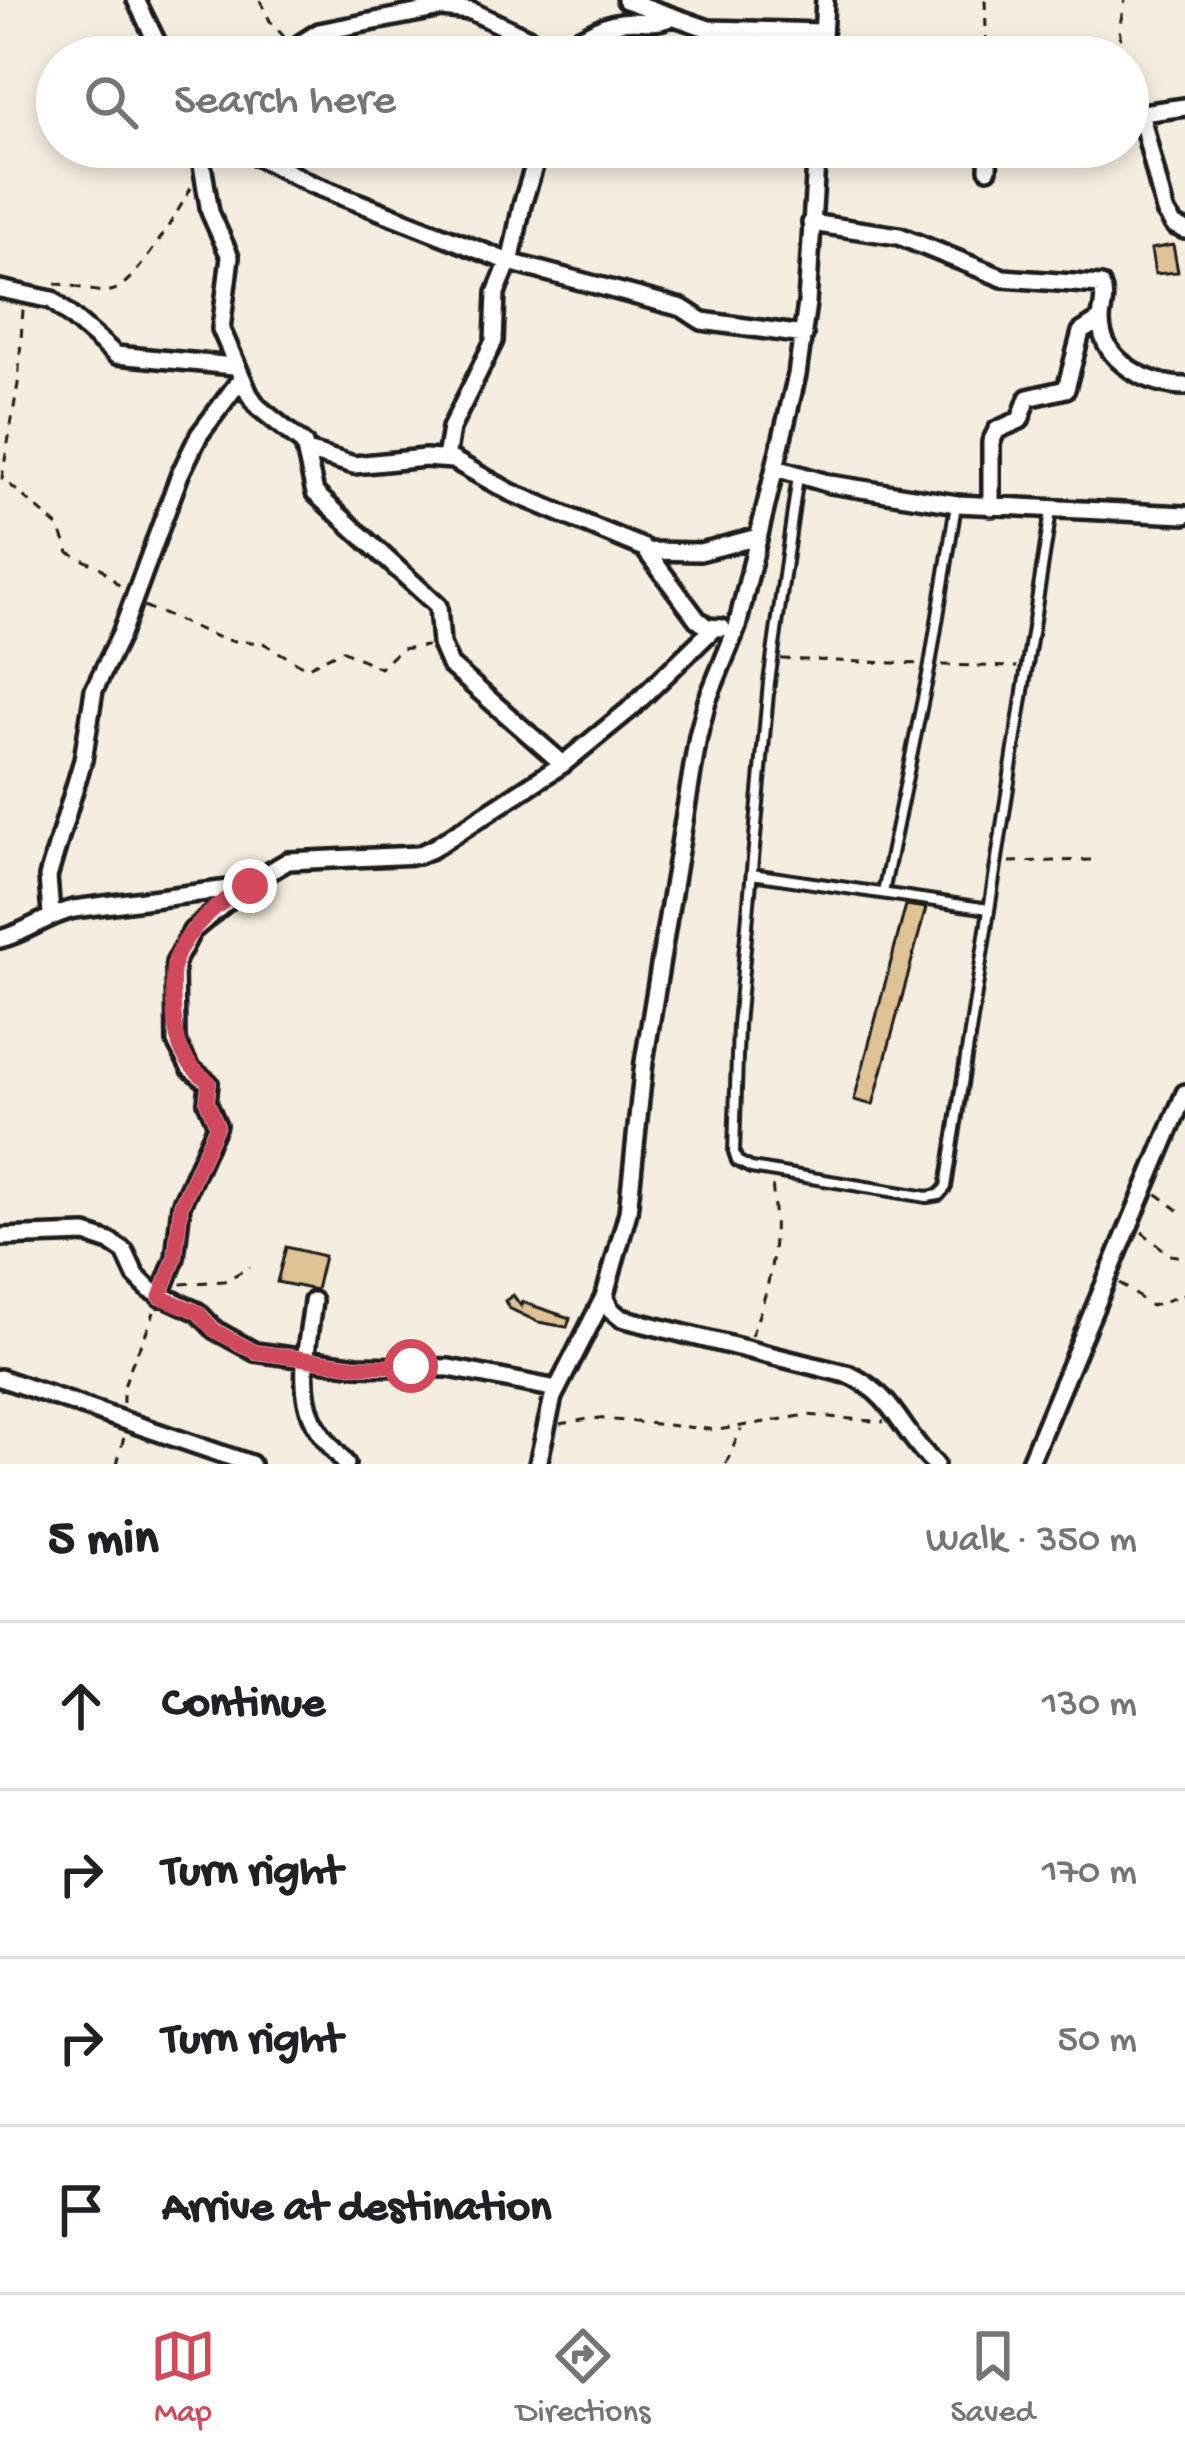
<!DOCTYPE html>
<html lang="en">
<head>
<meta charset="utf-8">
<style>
  :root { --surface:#fff; --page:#f2f2f2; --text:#202124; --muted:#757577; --line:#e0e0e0; --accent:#d1495b }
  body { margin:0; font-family:"Gochi Hand",sans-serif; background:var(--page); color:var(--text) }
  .stop { position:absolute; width:36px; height:36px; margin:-27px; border:9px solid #d1495b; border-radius:50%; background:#fff }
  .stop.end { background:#d1495b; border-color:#fff; box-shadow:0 3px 12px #0008 }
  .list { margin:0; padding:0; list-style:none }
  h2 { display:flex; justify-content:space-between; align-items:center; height:156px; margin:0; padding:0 48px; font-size:51px }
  h2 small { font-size:39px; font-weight:400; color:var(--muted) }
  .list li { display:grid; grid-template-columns:78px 1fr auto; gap:36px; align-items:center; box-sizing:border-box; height:168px; padding:0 48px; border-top:3px solid var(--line) }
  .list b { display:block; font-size:45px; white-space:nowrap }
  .list em { font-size:39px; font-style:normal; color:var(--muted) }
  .icon { flex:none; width:66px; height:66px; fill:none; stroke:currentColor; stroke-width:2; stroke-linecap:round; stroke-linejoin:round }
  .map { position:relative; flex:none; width:1185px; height:1464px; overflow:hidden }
  .search { position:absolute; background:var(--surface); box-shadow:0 6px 18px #0003; left:36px; right:36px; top:36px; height:132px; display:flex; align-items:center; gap:30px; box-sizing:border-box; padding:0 42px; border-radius:66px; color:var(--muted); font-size:45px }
  .sheet { height:828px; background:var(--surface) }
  nav { display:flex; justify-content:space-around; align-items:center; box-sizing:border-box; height:168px; border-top:3px solid var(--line); background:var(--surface); font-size:33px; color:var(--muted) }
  nav a { display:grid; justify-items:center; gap:6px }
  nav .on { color:var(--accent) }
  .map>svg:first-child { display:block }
  .building { fill:#dfc394; stroke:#1c1c1c; stroke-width:3 }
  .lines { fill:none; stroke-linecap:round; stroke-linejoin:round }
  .lane-casing { stroke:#1c1c1c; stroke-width:16 }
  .street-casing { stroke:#1c1c1c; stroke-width:24 }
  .path { stroke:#1c1c1c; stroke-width:3; stroke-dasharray:9 9; stroke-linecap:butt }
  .lane { stroke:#fff; stroke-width:8 }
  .street { stroke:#fff; stroke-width:15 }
  .route { stroke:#d1495b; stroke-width:15 }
</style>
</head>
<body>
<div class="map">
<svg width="1185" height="1464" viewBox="0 0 1185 1464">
  <rect width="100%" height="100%" fill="#f5eddf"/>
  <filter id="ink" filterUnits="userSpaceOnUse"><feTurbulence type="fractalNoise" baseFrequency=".00833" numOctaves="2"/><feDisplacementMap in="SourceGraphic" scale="24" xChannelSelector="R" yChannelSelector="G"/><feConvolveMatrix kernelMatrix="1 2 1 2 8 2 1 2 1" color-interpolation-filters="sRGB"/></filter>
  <g filter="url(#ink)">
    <path class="building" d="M1173,245L1178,272L1155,274L1151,249Z
      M906,905L926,908L873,1105L854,1100Z
      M286,1247L324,1256L316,1290L277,1282Z
      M513,1295L521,1306L522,1302L570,1318L567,1327L538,1322L509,1308L505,1301Z"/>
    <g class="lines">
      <g class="lane-casing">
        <path id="lane" d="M798,476L769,682L738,1025L734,1152L737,1161L751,1168L927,1197L939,1195L946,1187L1051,511
          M752,874L989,909
          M883,893L930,665L956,505"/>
      </g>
      <g class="street-casing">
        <path id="street" d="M136,0L164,57
          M626,0L709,29L823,32
          M292,57L300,44L319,32L441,8L471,11L545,46C576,49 592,25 621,22C640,19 654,26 671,17
          M822,57L825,0
          M1128,115L1185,107
          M1141,115L1165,211L1174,225L1185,230
          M199,147L210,212L230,257L221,329L249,394L258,407L304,444L315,493L438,606L441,644L450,665L563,764
          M239,147L309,183L509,262L682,308L702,321L804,335
          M988,169L989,147
          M811,223L899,236L1003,278L1101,285C1107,299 1101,308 1101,322C1102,363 1151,386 1185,386
          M0,289L52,300L116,355L234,366
          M307,451L354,465L425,458L453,460L510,492L644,548L697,619L707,627L722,628
          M446,458L451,428L494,341L496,293L512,254L522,205L540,147
          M776,468L830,484L957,504L1185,515
          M991,507V442L997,430L1020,420L1028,398L1066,389L1081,332L1101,319
          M649,551L700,552L758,537
          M51,914L48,877L83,760L94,690L121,634L180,474L199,435L241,379
          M0,939C26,933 47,915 74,909L244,887L288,861L418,855L432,849L563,764L629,710L713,629
          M0,1237L86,1234L110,1242L125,1252L136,1276L150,1290L198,1312L215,1330L255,1352L357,1366L449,1368L557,1389
          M604,1296L610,1309L621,1318L850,1375C896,1397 900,1432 935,1464
          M160,1297L175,1258L181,1205L217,1125L207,1102L209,1083L190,1068L176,1042L175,963L192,931L242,889
          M313,1301C309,1337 297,1383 312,1417C319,1434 334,1449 346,1464
          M0,1378L251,1464
          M538,1464L553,1397L605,1295L628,1212L644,1062L698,736L707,701L737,627L797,375L807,303L817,147
          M1029,1464L1185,1093"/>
      </g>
      <path class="path" d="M260,0L270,21L285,38
        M985,0L987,57
        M1124,57L1119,29L1125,0
        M1128,69L1137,102
        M55,284C73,283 97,296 114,290C137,282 178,211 191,188
        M23,310L18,384L2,478L59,527L69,553L101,568L122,588
        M144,606L224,640L263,643L306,668L342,650L380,668L400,649L427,646
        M781,659L921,664
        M942,665L1017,667
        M1010,862L1093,860
        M1157,1194L1185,1215
        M1142,1232L1170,1255L1185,1257
        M1120,1283L1151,1306L1185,1294
        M181,1284L224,1281L250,1267
        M751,1336C773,1281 778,1241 772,1182
        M123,1403C121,1375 145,1342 154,1312
        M560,1424L594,1418L718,1430L807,1415L884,1422
        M117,1464L124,1437
        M726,1464L741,1429"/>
      <use href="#lane" class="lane"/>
      <use href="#street" class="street"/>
    </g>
  </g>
  <g class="lines" filter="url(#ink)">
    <path class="route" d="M250,886C221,898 182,933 174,965C171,980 173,996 174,1012C176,1045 182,1062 209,1082L207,1102L217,1125L181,1205L175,1258L160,1297L198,1312L214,1330L255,1352L356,1366H411"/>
  </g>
</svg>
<div class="stop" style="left:411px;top:1366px"></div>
<div class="stop end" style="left:250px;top:886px"></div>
<div class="search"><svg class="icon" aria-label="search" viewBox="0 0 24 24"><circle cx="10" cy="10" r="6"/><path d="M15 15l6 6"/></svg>Search here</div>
</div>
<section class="sheet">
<h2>5 min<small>Walk · 350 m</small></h2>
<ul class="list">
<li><svg class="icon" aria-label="ahead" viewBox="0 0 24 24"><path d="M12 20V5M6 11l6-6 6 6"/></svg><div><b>Continue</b></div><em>130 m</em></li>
<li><svg class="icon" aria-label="right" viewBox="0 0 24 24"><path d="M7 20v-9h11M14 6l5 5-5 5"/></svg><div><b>Turn right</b></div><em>170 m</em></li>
<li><svg class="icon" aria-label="right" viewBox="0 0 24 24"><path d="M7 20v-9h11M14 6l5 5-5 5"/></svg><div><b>Turn right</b></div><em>50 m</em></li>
<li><svg class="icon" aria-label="arrive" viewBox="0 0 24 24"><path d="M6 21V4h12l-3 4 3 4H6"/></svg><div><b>Arrive at destination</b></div></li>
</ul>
</section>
<nav>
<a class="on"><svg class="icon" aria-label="map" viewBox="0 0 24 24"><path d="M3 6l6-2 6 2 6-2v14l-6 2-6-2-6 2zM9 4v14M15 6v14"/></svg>Map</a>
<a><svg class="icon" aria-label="directions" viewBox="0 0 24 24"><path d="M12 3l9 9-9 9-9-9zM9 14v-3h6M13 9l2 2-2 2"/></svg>Directions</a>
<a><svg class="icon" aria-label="saved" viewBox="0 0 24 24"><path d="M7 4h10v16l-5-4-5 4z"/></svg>Saved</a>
</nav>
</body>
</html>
